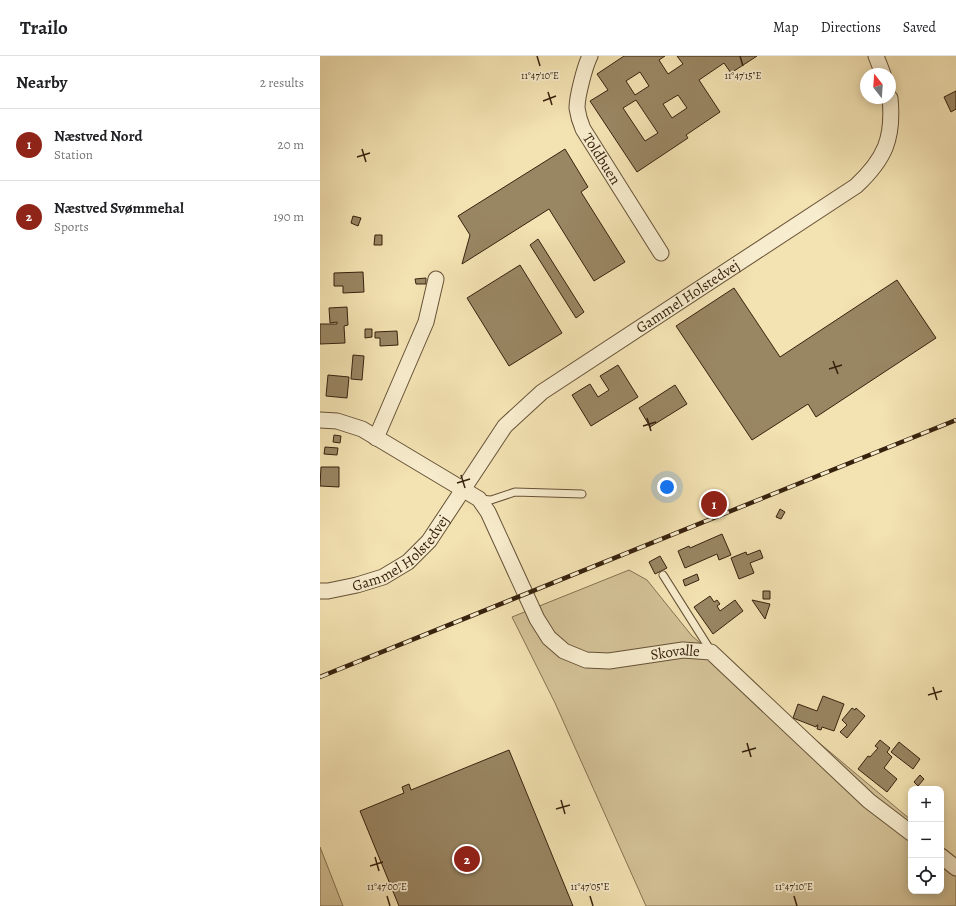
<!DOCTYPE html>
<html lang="en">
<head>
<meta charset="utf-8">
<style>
  :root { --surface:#fff; --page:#f2f2f2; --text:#202124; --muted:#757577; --line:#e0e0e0; --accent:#8f2418 }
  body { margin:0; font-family:Alegreya,serif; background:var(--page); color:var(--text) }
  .controls { position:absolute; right:12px; bottom:12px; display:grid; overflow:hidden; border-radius:8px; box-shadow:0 2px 10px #0003 }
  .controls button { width:36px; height:36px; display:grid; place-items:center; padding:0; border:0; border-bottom:1px solid var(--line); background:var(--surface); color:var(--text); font:20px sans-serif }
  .compass { position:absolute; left:540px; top:12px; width:36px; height:36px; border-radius:50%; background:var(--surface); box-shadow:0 2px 10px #0003; rotate:343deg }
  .you { position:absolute; left:347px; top:431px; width:14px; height:14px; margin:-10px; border:3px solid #fff; border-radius:50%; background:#1a73e8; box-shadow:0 0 0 6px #1a73e833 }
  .badge { display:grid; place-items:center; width:26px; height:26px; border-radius:50%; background:var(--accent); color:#fff; font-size:13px; font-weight:700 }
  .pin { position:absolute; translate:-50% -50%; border:2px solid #fff; box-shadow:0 1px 4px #0006 }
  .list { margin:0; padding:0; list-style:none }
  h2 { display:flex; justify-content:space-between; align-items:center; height:52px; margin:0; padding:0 16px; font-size:17px }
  h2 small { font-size:13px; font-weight:400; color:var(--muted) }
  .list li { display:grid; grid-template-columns:26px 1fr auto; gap:12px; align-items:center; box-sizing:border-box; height:72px; padding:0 16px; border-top:1px solid var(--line) }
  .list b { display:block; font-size:15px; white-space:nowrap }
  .list p { margin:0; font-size:13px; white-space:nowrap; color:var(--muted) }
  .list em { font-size:13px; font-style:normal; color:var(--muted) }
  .icon { flex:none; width:22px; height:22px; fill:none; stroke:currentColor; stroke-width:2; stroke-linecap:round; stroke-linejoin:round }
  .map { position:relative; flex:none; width:636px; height:850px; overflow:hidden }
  header { display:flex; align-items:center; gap:24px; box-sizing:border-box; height:56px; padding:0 20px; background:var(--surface); border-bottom:1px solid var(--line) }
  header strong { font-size:19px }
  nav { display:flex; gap:22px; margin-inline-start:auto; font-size:14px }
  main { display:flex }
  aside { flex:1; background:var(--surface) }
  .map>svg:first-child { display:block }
  .green { fill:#d3c196; stroke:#857252 }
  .building { fill:#998663; stroke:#37220e; fill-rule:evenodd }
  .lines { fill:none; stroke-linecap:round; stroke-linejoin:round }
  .service-casing { stroke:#665237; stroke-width:9 }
  .minor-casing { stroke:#665237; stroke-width:17 }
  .service { stroke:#f7eccd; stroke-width:7 }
  .minor { stroke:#f7eccd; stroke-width:15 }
  .rail-casing { stroke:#37220e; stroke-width:4.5 }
  .rail { stroke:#f7eccd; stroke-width:3; stroke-dasharray:9; stroke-linecap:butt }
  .ticks { fill:none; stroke:#37220e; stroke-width:1.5 }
  .labels { text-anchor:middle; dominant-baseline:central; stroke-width:3.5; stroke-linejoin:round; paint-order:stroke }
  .street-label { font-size:15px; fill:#37220e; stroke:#f7eccd }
  .ticks-label { font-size:10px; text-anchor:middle; fill:#37220e; stroke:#f7eccd; stroke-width:3.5; stroke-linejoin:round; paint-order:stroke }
</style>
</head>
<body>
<header>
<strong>Trailo</strong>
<nav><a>Map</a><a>Directions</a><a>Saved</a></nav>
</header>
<main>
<aside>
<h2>Nearby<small>2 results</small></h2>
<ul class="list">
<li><span class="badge">1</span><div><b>Næstved Nord</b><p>Station</p></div><em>20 m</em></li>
<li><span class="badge">2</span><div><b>Næstved Svømmehal</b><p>Sports</p></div><em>190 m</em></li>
</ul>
</aside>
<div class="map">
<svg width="636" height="850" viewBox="0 0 636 850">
  <rect width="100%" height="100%" fill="#f3e2b2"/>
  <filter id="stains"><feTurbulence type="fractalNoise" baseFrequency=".005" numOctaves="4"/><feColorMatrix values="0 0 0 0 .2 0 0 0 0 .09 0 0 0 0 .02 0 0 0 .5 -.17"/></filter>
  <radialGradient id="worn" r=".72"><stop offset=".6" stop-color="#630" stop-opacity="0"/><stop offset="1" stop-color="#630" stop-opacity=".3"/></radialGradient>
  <path class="green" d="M309,514L327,524L372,580L591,764V835H621V790L636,802V850H326L235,647L192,561Z
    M0,791L23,850H0Z"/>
  <path class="building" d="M304,0H345L339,4L348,18L363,8L357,0H437L411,17L404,7L379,24L400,56L366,79L368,82L317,116L270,45L288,34L277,18ZM320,16L329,30L315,39L306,25ZM358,39L367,52L352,62L343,48ZM316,44L338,77L325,85L303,52Z
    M636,35V53L631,56L624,41Z
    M245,93L268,131L261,136L305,206L274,225L229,153L142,208L150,179L138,160Z
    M33,160L41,162L38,170L31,167Z
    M55,179H62V189H54Z
    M218,183L264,256L256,262L210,189Z
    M200,209L242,277L189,310L147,242Z
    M43,216L44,236L23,237V230H14V217Z
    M106,222V228H96L95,223Z
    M577,224L616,282L496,361L488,348L432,384L356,270L414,232L460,301Z
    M27,251L28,269L24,270L25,287L0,288V268H17V266L10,267L9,252Z
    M45,273H52V281L45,282Z
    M77,275L78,289L60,290V282H55V276Z
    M33,299L44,300L42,324L31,323Z
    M298,309L318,341L271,370L252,339L270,328L278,341L289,334L280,320Z
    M8,319L29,321L27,342L6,340Z
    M355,329L367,348L330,371L319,352Z
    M14,379L21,380L20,387L13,386Z
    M5,391L18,392L17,399L4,398Z
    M1,411H19V431L0,430Z
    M399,444L401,447L389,452L388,449Z
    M460,453L465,456L461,463L456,461Z
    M402,478L411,499L399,504L397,498L365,512L358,495L369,490L370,492Z
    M440,494L443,502L430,507L434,517L419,523L411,502L426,496L427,499Z
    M340,500L347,512L335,518L329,506Z
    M377,518L379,524L365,530L363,524Z
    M443,535H450V543H443Z
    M390,540L394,546L397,544L400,548L397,550L400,555L415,544L423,555L393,578L374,551Z
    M432,544L450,548L445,563Z
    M503,640L524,648L514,675L502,671L501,674L497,673L498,669H497L496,671L473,662L478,648L497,655Z
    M532,652L535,654L536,652L545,660L527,682L520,676L527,669L522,664Z
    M560,684L570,692L567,696L572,701L564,712L577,723L567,736L538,713L548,700L550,701L558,692L555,690Z
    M579,686L600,703L593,713L571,696Z
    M189,694L253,850H79L40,755L84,737L82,731L89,728L91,734Z
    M600,719L604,723L598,730L594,726Z"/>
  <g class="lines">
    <g class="service-casing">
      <path id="service" d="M159,443L171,444L195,436L262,438
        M343,519L391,595"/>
    </g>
    <g class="minor-casing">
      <g id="minor">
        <path id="s1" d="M270,0C265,10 257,40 257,52C258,59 260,66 263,73L341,197"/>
        <path d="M556,0L563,18"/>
        <path id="s2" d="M0,364L17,365L42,373L159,443L168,456L217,563L229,582L244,595L266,604L289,605L363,594L391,596L549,745L591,777"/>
        <path d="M56,382L106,266L116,223"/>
        <path id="s3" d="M0,535H8L37,529L63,521L88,506L109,485L185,370L222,336L536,130C565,103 574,82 570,42"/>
        <path d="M621,800L636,812"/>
      </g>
    </g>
    <use href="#service" class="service"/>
    <use href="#minor" class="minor"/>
    <g class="rail-casing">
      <path id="rail" d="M0,621L636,364"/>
    </g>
    <use href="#rail" class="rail"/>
  </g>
  <path class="ticks" d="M217,0L220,10M420,0L423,10M228,36L232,49M223,45L236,40M42,93L46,106M37,101L50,97M513,305L518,318M509,313L522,309M327,362L331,375M323,370L336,366M141,419L145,432M137,427L150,423M613,631L617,644M608,639L622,635M427,687L431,701M422,696L436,692M241,744L245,758M236,753L250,749M55,801L59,815M50,810L63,806M67,840L70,850M270,840L273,850M474,840L477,850"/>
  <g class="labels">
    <g class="street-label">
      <text stroke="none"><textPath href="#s1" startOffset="111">Toldbuen</textPath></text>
      <text stroke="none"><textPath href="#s3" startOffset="486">Gammel Holstedvej</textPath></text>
      <text stroke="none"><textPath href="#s3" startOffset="93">Gammel Holstedvej</textPath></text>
      <text stroke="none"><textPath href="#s2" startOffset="469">Skovalle</textPath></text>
    </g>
  </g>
  <g class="ticks-label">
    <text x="220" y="23">11°47'10"E</text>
    <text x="423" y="23">11°47'15"E</text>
    <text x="67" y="834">11°47'00"E</text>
    <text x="270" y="834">11°47'05"E</text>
    <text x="474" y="834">11°47'10"E</text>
  </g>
  <rect width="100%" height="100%" filter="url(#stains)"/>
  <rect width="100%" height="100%" fill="url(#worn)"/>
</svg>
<div class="controls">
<button>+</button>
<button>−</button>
<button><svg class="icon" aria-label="locate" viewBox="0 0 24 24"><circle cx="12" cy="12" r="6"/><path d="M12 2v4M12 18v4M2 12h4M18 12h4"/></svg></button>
</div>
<svg class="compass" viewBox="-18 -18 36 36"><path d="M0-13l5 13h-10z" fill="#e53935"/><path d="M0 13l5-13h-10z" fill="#757577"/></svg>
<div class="you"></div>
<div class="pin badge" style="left:394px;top:448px">1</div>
<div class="pin badge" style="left:147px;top:803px">2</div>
</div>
</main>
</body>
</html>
